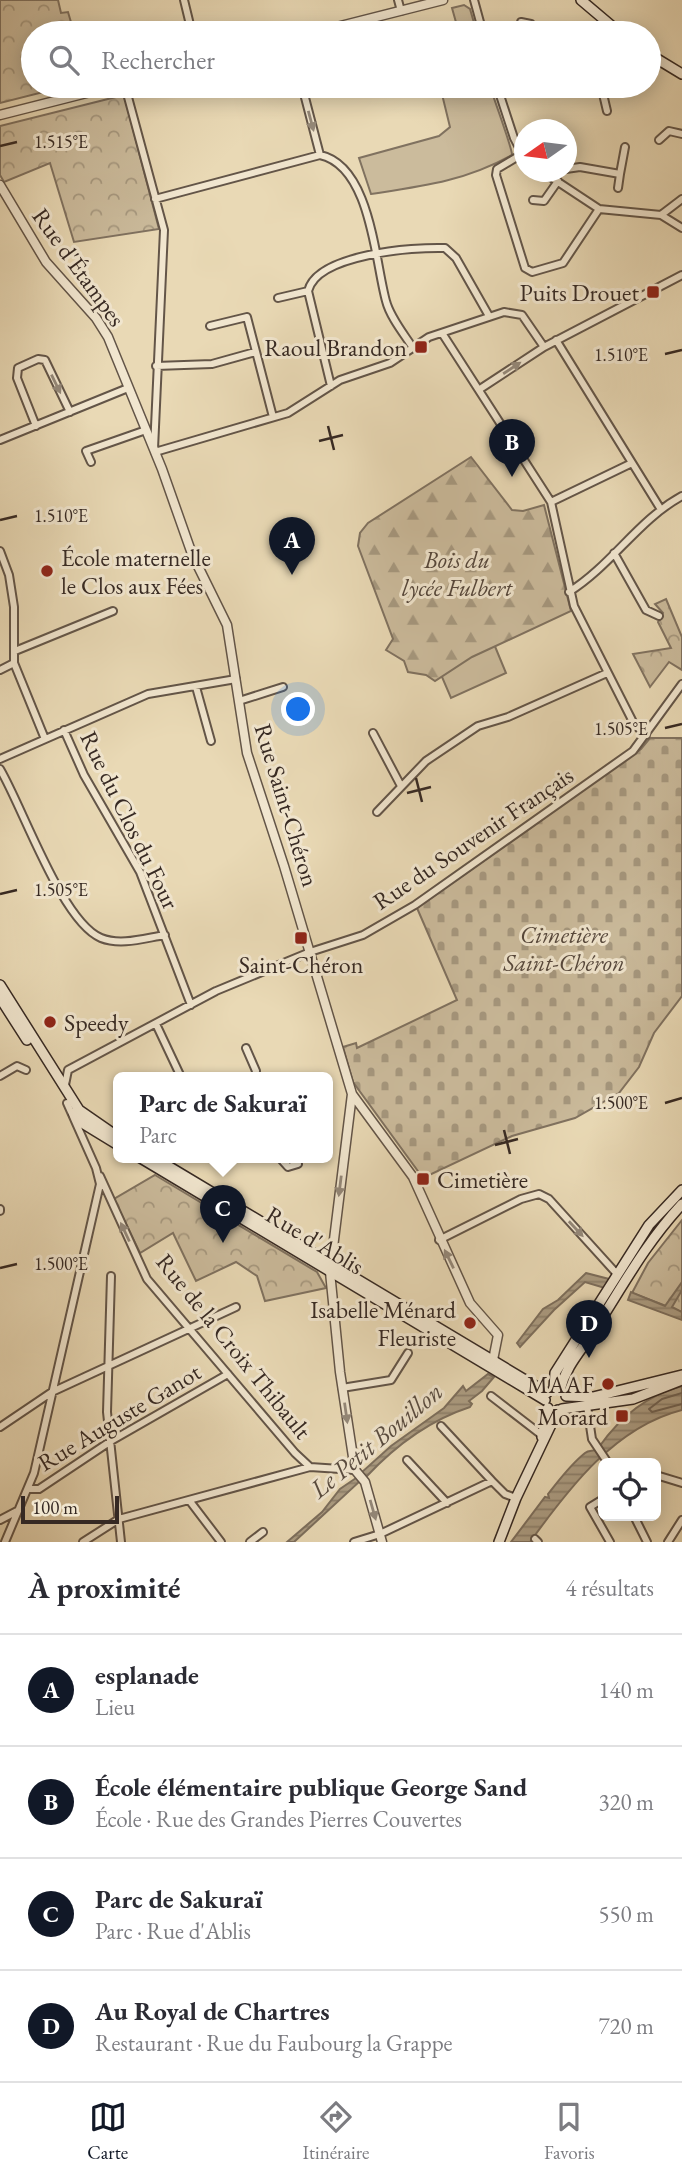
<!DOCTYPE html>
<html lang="fr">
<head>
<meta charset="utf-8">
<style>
  :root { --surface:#fff; --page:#f7f7f7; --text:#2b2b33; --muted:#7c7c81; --line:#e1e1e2; --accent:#111827 }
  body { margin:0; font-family:"EB Garamond",serif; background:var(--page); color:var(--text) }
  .controls { position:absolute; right:21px; bottom:21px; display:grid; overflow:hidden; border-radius:10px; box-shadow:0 4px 18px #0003 }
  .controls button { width:63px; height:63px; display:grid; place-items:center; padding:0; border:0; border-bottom:2px solid var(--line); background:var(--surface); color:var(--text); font:35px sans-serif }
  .compass { position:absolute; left:514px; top:119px; width:63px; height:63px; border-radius:50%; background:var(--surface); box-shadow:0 4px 18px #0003; rotate:256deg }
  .scale { position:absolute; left:21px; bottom:18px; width:98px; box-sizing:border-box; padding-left:7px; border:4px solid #362923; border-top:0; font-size:19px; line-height:24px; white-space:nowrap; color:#362923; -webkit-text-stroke:5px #f1e6cf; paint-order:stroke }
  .you { position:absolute; left:299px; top:710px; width:24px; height:24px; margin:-18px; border:5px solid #fff; border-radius:50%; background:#1a73e8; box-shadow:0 0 0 10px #1a73e833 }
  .badge { display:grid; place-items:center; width:46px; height:46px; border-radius:50%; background:var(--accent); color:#fff; font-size:23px; font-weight:700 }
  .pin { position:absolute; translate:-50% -58px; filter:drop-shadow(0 2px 4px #0008) }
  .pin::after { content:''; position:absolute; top:37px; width:24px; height:21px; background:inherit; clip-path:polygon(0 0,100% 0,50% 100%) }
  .popup { position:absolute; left:113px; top:1072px; width:220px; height:91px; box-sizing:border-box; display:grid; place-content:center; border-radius:10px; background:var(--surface); filter:drop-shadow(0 2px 5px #0005); font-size:23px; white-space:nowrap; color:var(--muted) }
  .popup b { font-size:26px; color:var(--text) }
  .popup::after { content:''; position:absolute; left:50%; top:100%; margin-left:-14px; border:14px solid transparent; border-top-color:var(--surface) }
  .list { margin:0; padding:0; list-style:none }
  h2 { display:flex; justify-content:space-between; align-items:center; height:91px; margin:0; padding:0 28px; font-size:30px }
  h2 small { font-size:23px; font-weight:400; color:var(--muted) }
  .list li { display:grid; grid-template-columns:46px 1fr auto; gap:21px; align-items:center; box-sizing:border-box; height:112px; padding:0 28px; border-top:2px solid var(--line) }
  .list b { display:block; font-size:26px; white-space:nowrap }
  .list p { margin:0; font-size:23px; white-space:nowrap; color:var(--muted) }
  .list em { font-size:23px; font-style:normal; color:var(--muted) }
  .icon { flex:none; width:38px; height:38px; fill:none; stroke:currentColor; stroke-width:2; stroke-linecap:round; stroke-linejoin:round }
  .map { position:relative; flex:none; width:682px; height:1542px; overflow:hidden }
  .search { position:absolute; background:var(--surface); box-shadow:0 4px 18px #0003; left:21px; right:21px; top:21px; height:77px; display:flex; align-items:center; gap:18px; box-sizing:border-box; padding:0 24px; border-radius:38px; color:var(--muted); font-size:26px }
  .sheet { height:539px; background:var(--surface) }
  nav { display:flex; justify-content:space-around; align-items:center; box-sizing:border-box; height:98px; border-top:2px solid var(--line); background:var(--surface); font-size:19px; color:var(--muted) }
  nav a { display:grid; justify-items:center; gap:4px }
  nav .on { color:var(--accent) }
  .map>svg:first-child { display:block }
  .green { fill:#cbbb9c; stroke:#807260; stroke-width:2 }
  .forest { fill:url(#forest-firs); stroke:#807260; stroke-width:2 }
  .cemetery { fill:url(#cemetery-stones); stroke:#807260; stroke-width:2 }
  .park { fill:url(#park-crowns); stroke:#807260; stroke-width:2 }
  .water { fill:url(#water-rules); stroke:#7d6f5d; stroke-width:2 }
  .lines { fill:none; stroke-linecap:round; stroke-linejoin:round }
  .shore { stroke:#716353; stroke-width:2 }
  .minor-casing { stroke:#635548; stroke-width:10 }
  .tertiary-casing { stroke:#635548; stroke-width:11 }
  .secondary-casing { stroke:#362923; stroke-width:12 }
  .minor { stroke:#f1e6cf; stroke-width:6 }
  .tertiary { stroke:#f1e6cf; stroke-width:8 }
  .secondary { stroke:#f1e6cf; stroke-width:9 }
  .oneway { fill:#948879 }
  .ticks { fill:none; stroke:#362923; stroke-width:2.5 }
  .poi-dot { fill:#8f2418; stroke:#f1e6cf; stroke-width:2.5 }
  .labels { text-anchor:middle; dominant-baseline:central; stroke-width:6; stroke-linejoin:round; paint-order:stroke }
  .street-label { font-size:24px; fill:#362923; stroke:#f1e6cf }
  .poi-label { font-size:24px; fill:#362923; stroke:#f1e6cf; text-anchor:end }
  .park-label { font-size:24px; font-style:italic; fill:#54463b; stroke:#f1e6cf }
  .water-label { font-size:26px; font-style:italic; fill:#594c40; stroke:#f1e6cf }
  .ticks-label { font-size:18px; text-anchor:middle; fill:#362923; stroke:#f1e6cf; stroke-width:6; stroke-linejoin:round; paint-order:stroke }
</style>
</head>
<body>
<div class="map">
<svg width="682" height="1542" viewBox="0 0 682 1542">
  <defs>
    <pattern id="forest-firs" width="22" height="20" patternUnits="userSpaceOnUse" patternTransform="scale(1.75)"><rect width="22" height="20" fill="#cbbb9c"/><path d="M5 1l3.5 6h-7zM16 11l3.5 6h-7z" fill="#a6987f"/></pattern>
    <pattern id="cemetery-stones" width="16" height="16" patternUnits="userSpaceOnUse" patternTransform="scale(1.75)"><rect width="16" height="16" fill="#cbbb9c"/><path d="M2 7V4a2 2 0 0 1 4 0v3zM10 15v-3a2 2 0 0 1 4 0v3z" fill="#a6987f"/></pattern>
    <pattern id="park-crowns" width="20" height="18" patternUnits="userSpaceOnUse" patternTransform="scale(1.75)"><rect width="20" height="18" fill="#cbbb9c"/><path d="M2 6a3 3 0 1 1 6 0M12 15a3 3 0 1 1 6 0" fill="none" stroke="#a6987f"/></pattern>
    <pattern id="water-rules" width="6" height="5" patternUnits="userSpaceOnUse" patternTransform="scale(1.75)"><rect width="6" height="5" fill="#ac9d83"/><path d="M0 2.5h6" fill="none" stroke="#8d806b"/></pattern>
  </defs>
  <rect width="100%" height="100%" fill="#e9d9b5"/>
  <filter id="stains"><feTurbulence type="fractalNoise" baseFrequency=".00286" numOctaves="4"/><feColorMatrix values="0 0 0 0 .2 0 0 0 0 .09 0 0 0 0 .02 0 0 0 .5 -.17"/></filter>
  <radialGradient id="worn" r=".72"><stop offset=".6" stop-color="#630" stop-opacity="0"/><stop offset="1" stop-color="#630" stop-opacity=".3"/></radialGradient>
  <path class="green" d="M464,5L470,9L477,33H459L452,8Z
    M440,86H490C493,97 513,150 512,155C465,181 424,186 371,194L359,158L439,136L450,127Z
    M494,644L506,673L451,698L439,670Z"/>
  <path class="forest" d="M471,457L512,510L523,511L544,505L571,611L472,657L435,681L426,675L408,672L404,661L386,650L393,639L358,546L360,533L368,523Z"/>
  <path class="cemetery" d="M650,738H682V996L654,1033L639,1067L619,1093L575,1118L512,1136L423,1178L353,1082L343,1047L356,1043L357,1048L457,1000L417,908L641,749Z"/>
  <path class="park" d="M0,0H58L61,13L68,12L73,29L97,23L100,33H33V86H67L0,103Z
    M124,95L159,229L74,242L50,163L4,182L0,175V126Z
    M666,599L682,637V670L669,662L650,687L633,654L671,648L658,622L663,613L655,604Z
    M155,1175L317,1272L326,1288L265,1301L257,1276L236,1262L196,1281L173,1233L140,1253L114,1199Z
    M682,1220V1312L632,1293L648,1263Z"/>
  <path class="water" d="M586,1273L609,1279L605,1288L585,1282L554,1310L520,1347L517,1343L543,1309L558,1300Z
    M682,1282V1290L672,1307L682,1312V1320L628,1300L631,1292L665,1306Z
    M488,1374L494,1377L482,1391L469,1401L472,1404L470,1407C430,1420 395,1446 366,1477L362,1472L391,1446L444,1408L463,1386L466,1391Z
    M682,1386V1410C615,1427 569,1488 530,1542H511L545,1497L549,1498L548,1494C560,1479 570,1465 585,1453C590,1449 595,1453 599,1447C618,1420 644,1396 682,1386Z
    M356,1478L359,1482L294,1542H287L322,1512L340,1489Z"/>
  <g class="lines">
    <path class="shore" d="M682,1393L662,1399L649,1409L652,1412L682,1404"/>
    <g class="minor-casing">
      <path id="minor" d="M184,0L192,33
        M398,0L401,11
        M474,0L483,33
        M521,22L531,24L539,33
        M125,86L164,230L154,449
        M302,86L320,155
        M497,86L514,138L523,155
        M587,86L603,94L607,111
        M659,140L669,131L682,134
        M522,154L497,169L496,175L525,268L532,272L563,263L599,209
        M320,155C371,166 375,262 386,301C390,317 404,334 413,348
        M566,169L580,167L620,174L625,147
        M543,172L599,209L661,215L682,228
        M618,188L620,174
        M155,199L320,155
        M533,200L544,201L558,181
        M661,215L682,199
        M308,291L331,386
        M278,298L308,291C317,254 413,247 445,248L456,258L489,316
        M210,326L247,317L273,417
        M442,333L551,502L574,606L634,724L646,735
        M556,340L660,508
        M156,366L212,364L255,352
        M480,389L544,347L682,275
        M36,426L17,378L18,368L38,359L45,360L70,412
        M0,440L128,388
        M155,452L288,413L340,380L390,363L429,337L504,312L522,315L544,347
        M91,462L86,451L146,430
        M551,502L632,463
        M0,551L9,575L14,607V663L45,739
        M614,553L646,610L659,616
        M569,592C612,565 638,520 682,496
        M15,651L113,611
        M0,670L14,663
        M196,687L211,741
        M239,701L283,687
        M64,730L84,775L140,872L191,1005
        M373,733L401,786
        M0,759L148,694L236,679
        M0,769C23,808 62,922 101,938C121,946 145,938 165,935
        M377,812L426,761L478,726L508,717L607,673
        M156,1024L181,1077
        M246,1048L256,1071L255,1077
        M0,1076L17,1066L26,1070
        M65,1085L68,1070L216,991L310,952L363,935L415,905L633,751L682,684
        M279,1157L288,1167L298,1164
        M100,1176L147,1279L295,1453L310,1467L355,1470
        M0,1209V1211
        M439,1240L521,1199L539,1194L549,1199L617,1274
        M111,1276L107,1412L121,1542
        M342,1388L391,1380L408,1353
        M491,1396L543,1436
        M587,1406L592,1439L608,1463
        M441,1426L492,1481
        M0,1427L52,1392L236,1307
        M407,1460L447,1503
        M656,1475L682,1483
        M29,1489H39L111,1441L228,1374
        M603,1499L590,1507L610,1542
        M189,1500L221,1542
        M634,1516L647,1542
        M0,1520L19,1510
        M535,1539L538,1542
        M5,1542L34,1473L100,1184L96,1168L67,1103
        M83,1542L119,1519L310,1467
        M250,1542L263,1532
        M354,1542L380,1534L492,1481L505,1494L516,1498
        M668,1542L682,1520"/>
    </g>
    <g class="tertiary-casing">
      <path id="tertiary" d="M313,33L443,0
        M0,115L114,86
        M0,185L46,262L96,318L108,337L162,469L192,554L227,625L247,753L284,866L352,1094L413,1177L470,1303L498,1335L493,1360
        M352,1094L330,1272L340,1372L355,1470L365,1482L382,1542"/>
    </g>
    <g class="secondary-casing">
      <path id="secondary" d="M581,0L620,33
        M649,54L682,74
        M0,985L79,1110L118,1137
        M0,998L27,1040
        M74,1113L82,1123L118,1145
        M139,1157L545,1400
        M153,1157L547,1393
        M554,1389L555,1373L649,1225L682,1190
        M560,1390C566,1365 582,1350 595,1329C624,1284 645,1244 682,1204
        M566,1396L593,1397L682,1375
        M562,1409L633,1399L682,1380
        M542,1437L548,1408
        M499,1542L516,1498L558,1410"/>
    </g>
    <use href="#minor" class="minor"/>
    <use href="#tertiary" class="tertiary"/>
    <use href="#secondary" class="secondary"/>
  </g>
  <defs><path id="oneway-solid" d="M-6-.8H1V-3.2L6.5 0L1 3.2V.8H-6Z" transform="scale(1.75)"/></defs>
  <g class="oneway">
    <use href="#oneway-solid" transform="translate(311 121) rotate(75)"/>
    <use href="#oneway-solid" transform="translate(512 368) rotate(-33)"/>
    <use href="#oneway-solid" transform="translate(56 384) rotate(64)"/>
    <use href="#oneway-solid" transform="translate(340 1186) rotate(97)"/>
    <use href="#oneway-solid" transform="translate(576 1229) rotate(47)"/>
    <use href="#oneway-solid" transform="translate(125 1232) rotate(-115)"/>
    <use href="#oneway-solid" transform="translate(449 1259) rotate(-116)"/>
    <use href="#oneway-solid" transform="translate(346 1413) rotate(82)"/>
    <use href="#oneway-solid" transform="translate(373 1510) rotate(74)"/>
  </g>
  <path class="ticks" d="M0,146L17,142M665,354L682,350M328,426L334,450M319,441L343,435M0,520L17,516M665,728L682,724M416,778L422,802M407,793L431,787M0,894L17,890M665,1103L682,1098M504,1130L510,1154M495,1145L518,1139M0,1268L17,1264"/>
  <g class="poi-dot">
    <rect x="646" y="285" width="14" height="14" rx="3.5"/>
    <rect x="414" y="340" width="14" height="14" rx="3.5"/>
    <circle cx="47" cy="571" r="7"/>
    <rect x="294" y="931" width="14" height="14" rx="3.5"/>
    <circle cx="50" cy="1022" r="7"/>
    <rect x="416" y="1172" width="14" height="14" rx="3.5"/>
    <circle cx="470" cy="1323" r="7"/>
    <circle cx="608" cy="1384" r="7"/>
    <rect x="615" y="1409" width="14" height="14" rx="3.5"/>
  </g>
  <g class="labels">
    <g class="street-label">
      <text transform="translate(79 267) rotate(54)">Rue d'Étampes</text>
      <text transform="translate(287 805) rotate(73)">Rue Saint-Chéron</text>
      <text transform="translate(130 820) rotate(64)">Rue du Clos du Four</text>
      <text transform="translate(473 838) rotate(-34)">Rue du Souvenir Français</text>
      <text transform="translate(315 1240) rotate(31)">Rue d'Ablis</text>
      <text transform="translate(234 1346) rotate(51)">Rue de la Croix Thibault</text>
      <text transform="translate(119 1417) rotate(-31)">Rue Auguste Ganot</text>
    </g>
    <g class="poi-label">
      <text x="639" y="292">Puits Drouet</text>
      <text x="407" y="347">Raoul Brandon</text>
      <text x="61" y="557" text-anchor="start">École maternelle<tspan x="61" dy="28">le Clos aux Fées</tspan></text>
      <text x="301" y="964" text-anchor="middle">Saint-Chéron</text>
      <text x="64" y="1022" text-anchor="start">Speedy</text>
      <text x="437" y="1179" text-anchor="start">Cimetière</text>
      <text x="456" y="1309">Isabelle Ménard<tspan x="456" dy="28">Fleuriste</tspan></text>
      <text x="594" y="1384">MAAF</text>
      <text x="608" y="1416">Morard</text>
    </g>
    <g class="park-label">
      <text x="457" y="559">Bois du<tspan x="457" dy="28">lycée Fulbert</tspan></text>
      <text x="564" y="934">Cimetière<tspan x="564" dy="28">Saint-Chéron</tspan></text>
    </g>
    <g class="water-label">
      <text transform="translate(376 1440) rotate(-40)">Le Petit Bouillon</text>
    </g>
  </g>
  <g class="ticks-label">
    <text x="61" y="148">1.515°E</text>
    <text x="621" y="361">1.510°E</text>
    <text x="61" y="522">1.510°E</text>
    <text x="621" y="735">1.505°E</text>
    <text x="61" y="896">1.505°E</text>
    <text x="621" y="1109">1.500°E</text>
    <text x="61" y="1270">1.500°E</text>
  </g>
  <rect width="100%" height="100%" filter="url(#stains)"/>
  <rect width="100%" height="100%" fill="url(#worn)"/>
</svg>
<div class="controls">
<button><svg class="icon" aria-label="locate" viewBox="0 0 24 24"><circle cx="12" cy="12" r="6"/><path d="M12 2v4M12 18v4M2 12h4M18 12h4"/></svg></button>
</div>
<svg class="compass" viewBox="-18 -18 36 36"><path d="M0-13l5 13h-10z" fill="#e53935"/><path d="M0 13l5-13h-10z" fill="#7c7c81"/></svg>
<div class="scale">100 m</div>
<div class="you"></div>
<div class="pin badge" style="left:292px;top:575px">A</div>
<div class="pin badge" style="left:512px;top:477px">B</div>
<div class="pin badge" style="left:223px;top:1243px">C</div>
<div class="popup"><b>Parc de Sakuraï</b>Parc</div>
<div class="pin badge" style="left:589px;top:1358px">D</div>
<div class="search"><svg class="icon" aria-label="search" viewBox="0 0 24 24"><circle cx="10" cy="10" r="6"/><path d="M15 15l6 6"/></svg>Rechercher</div>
</div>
<section class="sheet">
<h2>À proximité<small>4 résultats</small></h2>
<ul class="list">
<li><span class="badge">A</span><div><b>esplanade</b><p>Lieu</p></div><em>140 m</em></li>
<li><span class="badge">B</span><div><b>École élémentaire publique George Sand</b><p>École · Rue des Grandes Pierres Couvertes</p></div><em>320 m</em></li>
<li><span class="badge">C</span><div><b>Parc de Sakuraï</b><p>Parc · Rue d'Ablis</p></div><em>550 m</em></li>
<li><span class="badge">D</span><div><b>Au Royal de Chartres</b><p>Restaurant · Rue du Faubourg la Grappe</p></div><em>720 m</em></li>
</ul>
</section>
<nav>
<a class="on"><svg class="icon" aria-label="map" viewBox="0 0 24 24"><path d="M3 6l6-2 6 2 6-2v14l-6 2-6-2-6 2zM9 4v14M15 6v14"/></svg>Carte</a>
<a><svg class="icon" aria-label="directions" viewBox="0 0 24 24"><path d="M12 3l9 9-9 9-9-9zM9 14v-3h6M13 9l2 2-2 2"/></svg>Itinéraire</a>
<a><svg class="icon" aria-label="saved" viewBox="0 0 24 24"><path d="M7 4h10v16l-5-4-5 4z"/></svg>Favoris</a>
</nav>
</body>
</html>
